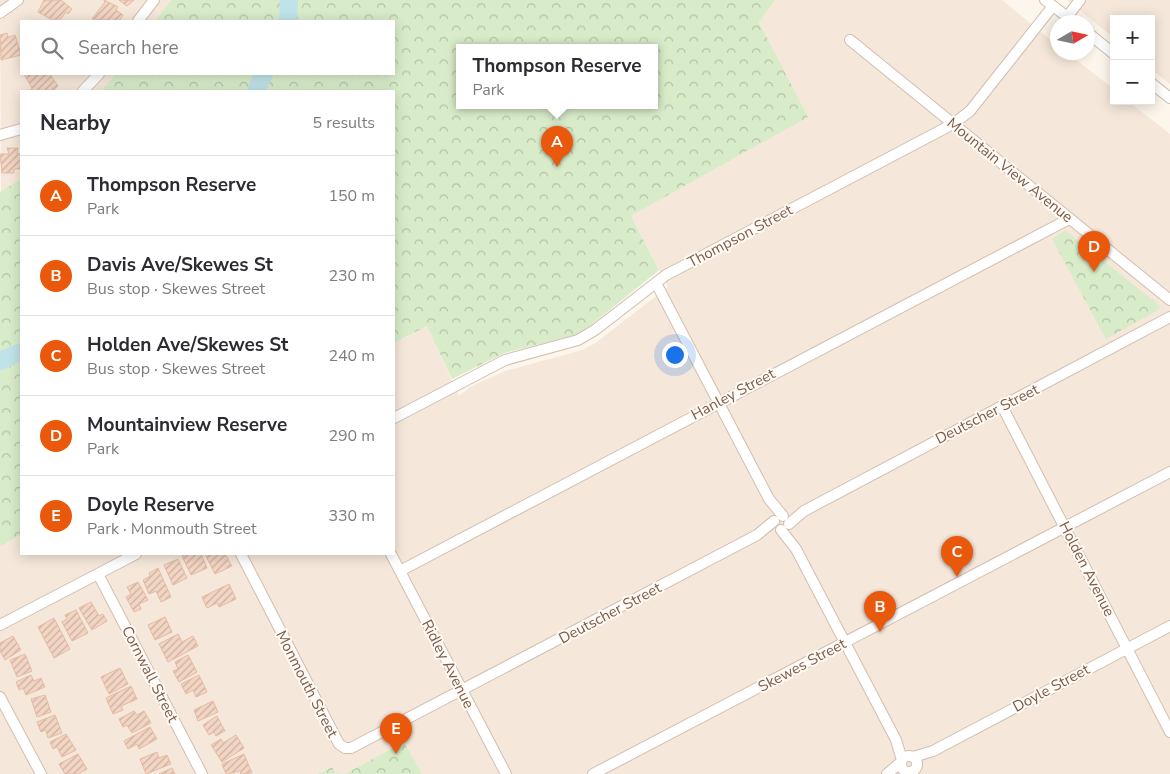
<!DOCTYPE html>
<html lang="en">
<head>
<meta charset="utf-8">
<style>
  :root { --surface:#fff; --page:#f7f7f7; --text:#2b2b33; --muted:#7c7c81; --line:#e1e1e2; --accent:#ea580c }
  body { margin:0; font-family:"Nunito Sans",sans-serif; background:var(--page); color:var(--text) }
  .controls { position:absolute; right:15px; top:15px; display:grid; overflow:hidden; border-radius:0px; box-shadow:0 2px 12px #0003 }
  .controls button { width:45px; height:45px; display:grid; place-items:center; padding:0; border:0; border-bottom:1px solid var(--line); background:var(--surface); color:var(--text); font:25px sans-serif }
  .compass { position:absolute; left:1050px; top:15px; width:45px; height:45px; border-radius:50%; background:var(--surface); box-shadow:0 2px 12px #0003; rotate:81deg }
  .you { position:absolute; left:674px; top:354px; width:18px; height:18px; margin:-12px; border:4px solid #fff; border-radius:50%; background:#1a73e8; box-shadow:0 0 0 8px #1a73e833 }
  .badge { display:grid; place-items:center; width:32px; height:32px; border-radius:50%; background:var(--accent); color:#fff; font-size:16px; font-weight:700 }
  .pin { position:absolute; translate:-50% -41px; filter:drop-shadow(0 1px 2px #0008) }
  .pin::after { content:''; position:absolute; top:26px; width:18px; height:15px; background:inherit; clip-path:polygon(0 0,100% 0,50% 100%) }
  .popup { position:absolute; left:456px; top:44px; width:202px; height:65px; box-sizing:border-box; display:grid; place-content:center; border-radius:0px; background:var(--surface); filter:drop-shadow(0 1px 4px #0005); font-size:16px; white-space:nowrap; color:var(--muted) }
  .popup b { font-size:19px; color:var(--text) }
  .popup::after { content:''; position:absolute; left:50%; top:100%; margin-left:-10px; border:10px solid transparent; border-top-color:var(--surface) }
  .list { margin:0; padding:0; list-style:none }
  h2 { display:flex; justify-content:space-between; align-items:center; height:65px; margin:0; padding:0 20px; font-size:21px }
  h2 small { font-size:16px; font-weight:400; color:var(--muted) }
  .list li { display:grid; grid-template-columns:32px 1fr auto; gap:15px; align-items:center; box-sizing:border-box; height:80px; padding:0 20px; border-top:1px solid var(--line) }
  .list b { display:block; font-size:19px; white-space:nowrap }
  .list p { margin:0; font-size:16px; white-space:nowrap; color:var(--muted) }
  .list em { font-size:16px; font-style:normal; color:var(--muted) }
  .icon { flex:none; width:28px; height:28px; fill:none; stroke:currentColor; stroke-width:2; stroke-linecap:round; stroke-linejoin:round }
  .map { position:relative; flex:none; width:1170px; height:774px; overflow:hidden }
  .search { position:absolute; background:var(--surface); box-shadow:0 2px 12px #0003; left:20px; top:20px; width:375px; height:55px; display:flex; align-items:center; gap:12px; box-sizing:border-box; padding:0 18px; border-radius:0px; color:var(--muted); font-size:19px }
  .panel { position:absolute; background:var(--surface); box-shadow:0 2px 12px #0003; left:20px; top:90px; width:375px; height:465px; border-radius:0px }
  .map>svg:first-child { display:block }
  .residential { fill:#f5e8da }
  .park { fill:url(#park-crowns); fill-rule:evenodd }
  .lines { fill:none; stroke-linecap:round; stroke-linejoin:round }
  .river { stroke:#bfe3e8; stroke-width:18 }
  .building { fill:url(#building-hatch); stroke:#e6bba3 }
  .minor-casing { stroke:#d1beb0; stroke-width:12 }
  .minor { stroke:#fff; stroke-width:10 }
  .labels { text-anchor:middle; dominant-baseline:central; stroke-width:4; stroke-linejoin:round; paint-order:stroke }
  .street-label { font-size:15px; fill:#7a5c4d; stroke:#fffaf3 }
</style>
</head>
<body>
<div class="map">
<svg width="1170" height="774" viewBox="0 0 1170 774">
  <defs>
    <pattern id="park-crowns" width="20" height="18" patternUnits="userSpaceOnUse" patternTransform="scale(1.25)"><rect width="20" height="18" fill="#d8ecc9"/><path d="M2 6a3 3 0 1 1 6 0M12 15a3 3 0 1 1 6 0" fill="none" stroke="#b4c2a5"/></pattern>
    <pattern id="building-hatch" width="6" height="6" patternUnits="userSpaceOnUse" patternTransform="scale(1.25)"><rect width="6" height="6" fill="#f3d5c3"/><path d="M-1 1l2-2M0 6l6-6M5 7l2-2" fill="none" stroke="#cab0a1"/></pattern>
  </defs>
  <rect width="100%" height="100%" fill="#fdf6ec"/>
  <path class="residential" d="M0,0H171L155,21H21V74H116L101,91H21V179L1,192Z
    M775,0H1002L1057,45L1058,52L1067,53L1114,89V101H1128L1170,134V774H422L404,742L345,774L335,773L331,767L317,774H0V546L21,535V554H394V343L427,326L459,396L470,387L505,371L582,350L594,344L668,287L631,216L807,117L759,21Z
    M1067,0H1170V84L1151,69V19H1114V38Z"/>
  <path class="park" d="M171,0H775L759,22L808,117L631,216L659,270L580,334L504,353L452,379L427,326L394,343V91H101L116,74H394V21H155ZM460,48H654V106H460Z
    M21,179V535L0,546V192Z
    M1065,230L1159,305L1160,309L1106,339L1052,239Z
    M404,742L422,774H317L332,767L335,773L345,774Z"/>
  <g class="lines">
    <path class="river" d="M288,21L289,0
      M256,91L264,74
      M0,361L21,352"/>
  </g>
  <path class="building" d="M44,0H61L72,9L68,14L66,12L59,21H54L38,12Z
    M104,0L118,7L116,10L123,15L119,21L92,19L105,2Z
    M119,0H134L127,6Z
    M7,33L8,37L15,35L21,55L1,60L0,35Z
    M24,74H50L58,86L52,91H30L32,88Z
    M7,148H18L17,154H21V169H14V173H2L0,154H9Z
    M187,554H201L207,568L191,575L182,556Z
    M205,554H225L232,566L215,574Z
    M178,559L187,578L173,585L164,565Z
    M158,568L171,597L161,602L156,591L149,594L143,580L150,576L149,573Z
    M138,582L148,600L139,604L141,609L134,612L126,597L131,594L127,587Z
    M229,584L236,599L219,607L217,603L207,608L202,597Z
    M91,602L99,616L103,614L107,621L92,630L79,608Z
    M76,610L88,633L72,641L62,622L67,619L65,615Z
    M165,617L172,632L155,640L148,625Z
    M54,618L70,649L54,658L38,627Z
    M178,634L182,642L193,636L198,646L168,662L159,644Z
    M13,636L21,650L5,660L0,651V643Z
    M25,654L32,671L17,677L10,660Z
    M188,655L197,672L179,682L173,671L178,669L175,662Z
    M120,668L128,684L109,694L101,677Z
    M31,675L34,681L41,678L45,687L26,695L23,688L19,690L16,682Z
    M199,675L207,692L196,697L193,690L186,694L181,684Z
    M131,686L137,699L121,706L123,710L113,714L106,698Z
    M45,695L51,712L37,717L31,699Z
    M213,701L218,712L198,721L194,710Z
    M134,711L137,715L144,711L151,723L132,733L127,725L123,727L119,719Z
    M55,715L62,733L48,738L46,730L41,732L37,722Z
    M217,716L225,731L216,736L214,732L209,735L203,725Z
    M150,727L157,739L139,749L137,744L128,749L124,741Z
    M66,734L76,750L62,757L57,747L53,749L50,742Z
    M236,735L244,748L222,762L211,745L221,739L223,743Z
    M157,752L159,758L167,755L171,764L146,774L140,759Z
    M78,754L87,769L78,774H65L59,764Z
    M244,754L252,773L241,774L240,771L226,774L222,764Z
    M172,768L175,774H159Z"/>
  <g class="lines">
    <g class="minor-casing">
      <path id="minor" d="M1045,0L1074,22
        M0,13L18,0
        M1067,17L1080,0
        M138,21L154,0
        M1088,33L1114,54
        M850,40L1170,300
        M1151,83L1170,98
        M83,91L99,74
        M0,135L21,129
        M656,283L769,499L783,516
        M1002,406L1170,732
        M394,418L505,360L578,340L595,330L666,275L953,124L970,111L1053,6
        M789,524L804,511L1170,317
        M781,530L796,549L896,740L902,760
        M241,554L339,744L345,748H351L757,535L774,521
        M391,554L506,774
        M400,571L1069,219
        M98,574L202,774
        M0,625L136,554
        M0,697L41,774
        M901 764a8 8 0 1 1 16 0a8 8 0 1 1-16 0Z
        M913,757L933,751L1170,626
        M593,774L1170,472
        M887,774L901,762"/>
    </g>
    <use href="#minor" class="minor"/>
  </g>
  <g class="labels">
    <g class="street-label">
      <text transform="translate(1010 170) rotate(39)">Mountain View Avenue</text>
      <text transform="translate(740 236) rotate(-28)">Thompson Street</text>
      <text transform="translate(733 394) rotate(-28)">Hanley Street</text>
      <text transform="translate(987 414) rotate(-27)">Deutscher Street</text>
      <text transform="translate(1087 569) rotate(63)">Holden Avenue</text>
      <text transform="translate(610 613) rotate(-28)">Deutscher Street</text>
      <text transform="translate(448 664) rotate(63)">Ridley Avenue</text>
      <text transform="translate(802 665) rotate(-28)">Skewes Street</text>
      <text transform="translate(150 674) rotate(63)">Cornwall Street</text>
      <text transform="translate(307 684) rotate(63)">Monmouth Street</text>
      <text transform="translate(1051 688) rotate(-28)">Doyle Street</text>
    </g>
  </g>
</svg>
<div class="controls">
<button>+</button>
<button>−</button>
</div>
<svg class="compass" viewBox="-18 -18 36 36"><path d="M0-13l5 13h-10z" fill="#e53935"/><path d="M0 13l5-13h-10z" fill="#7c7c81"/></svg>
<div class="you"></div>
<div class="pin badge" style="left:557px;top:167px">A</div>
<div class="popup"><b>Thompson Reserve</b>Park</div>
<div class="pin badge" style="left:880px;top:632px">B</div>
<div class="pin badge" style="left:957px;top:577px">C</div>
<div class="pin badge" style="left:1094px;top:272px">D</div>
<div class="pin badge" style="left:396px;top:754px">E</div>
<div class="search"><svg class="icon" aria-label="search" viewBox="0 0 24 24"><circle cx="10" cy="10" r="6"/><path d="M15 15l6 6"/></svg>Search here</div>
<section class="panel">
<h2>Nearby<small>5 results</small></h2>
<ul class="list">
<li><span class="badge">A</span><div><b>Thompson Reserve</b><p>Park</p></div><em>150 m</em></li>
<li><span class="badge">B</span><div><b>Davis Ave/Skewes St</b><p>Bus stop · Skewes Street</p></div><em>230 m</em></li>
<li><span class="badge">C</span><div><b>Holden Ave/Skewes St</b><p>Bus stop · Skewes Street</p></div><em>240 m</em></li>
<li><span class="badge">D</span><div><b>Mountainview Reserve</b><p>Park</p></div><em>290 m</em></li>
<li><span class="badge">E</span><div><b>Doyle Reserve</b><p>Park · Monmouth Street</p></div><em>330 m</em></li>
</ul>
</section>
</div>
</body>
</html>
